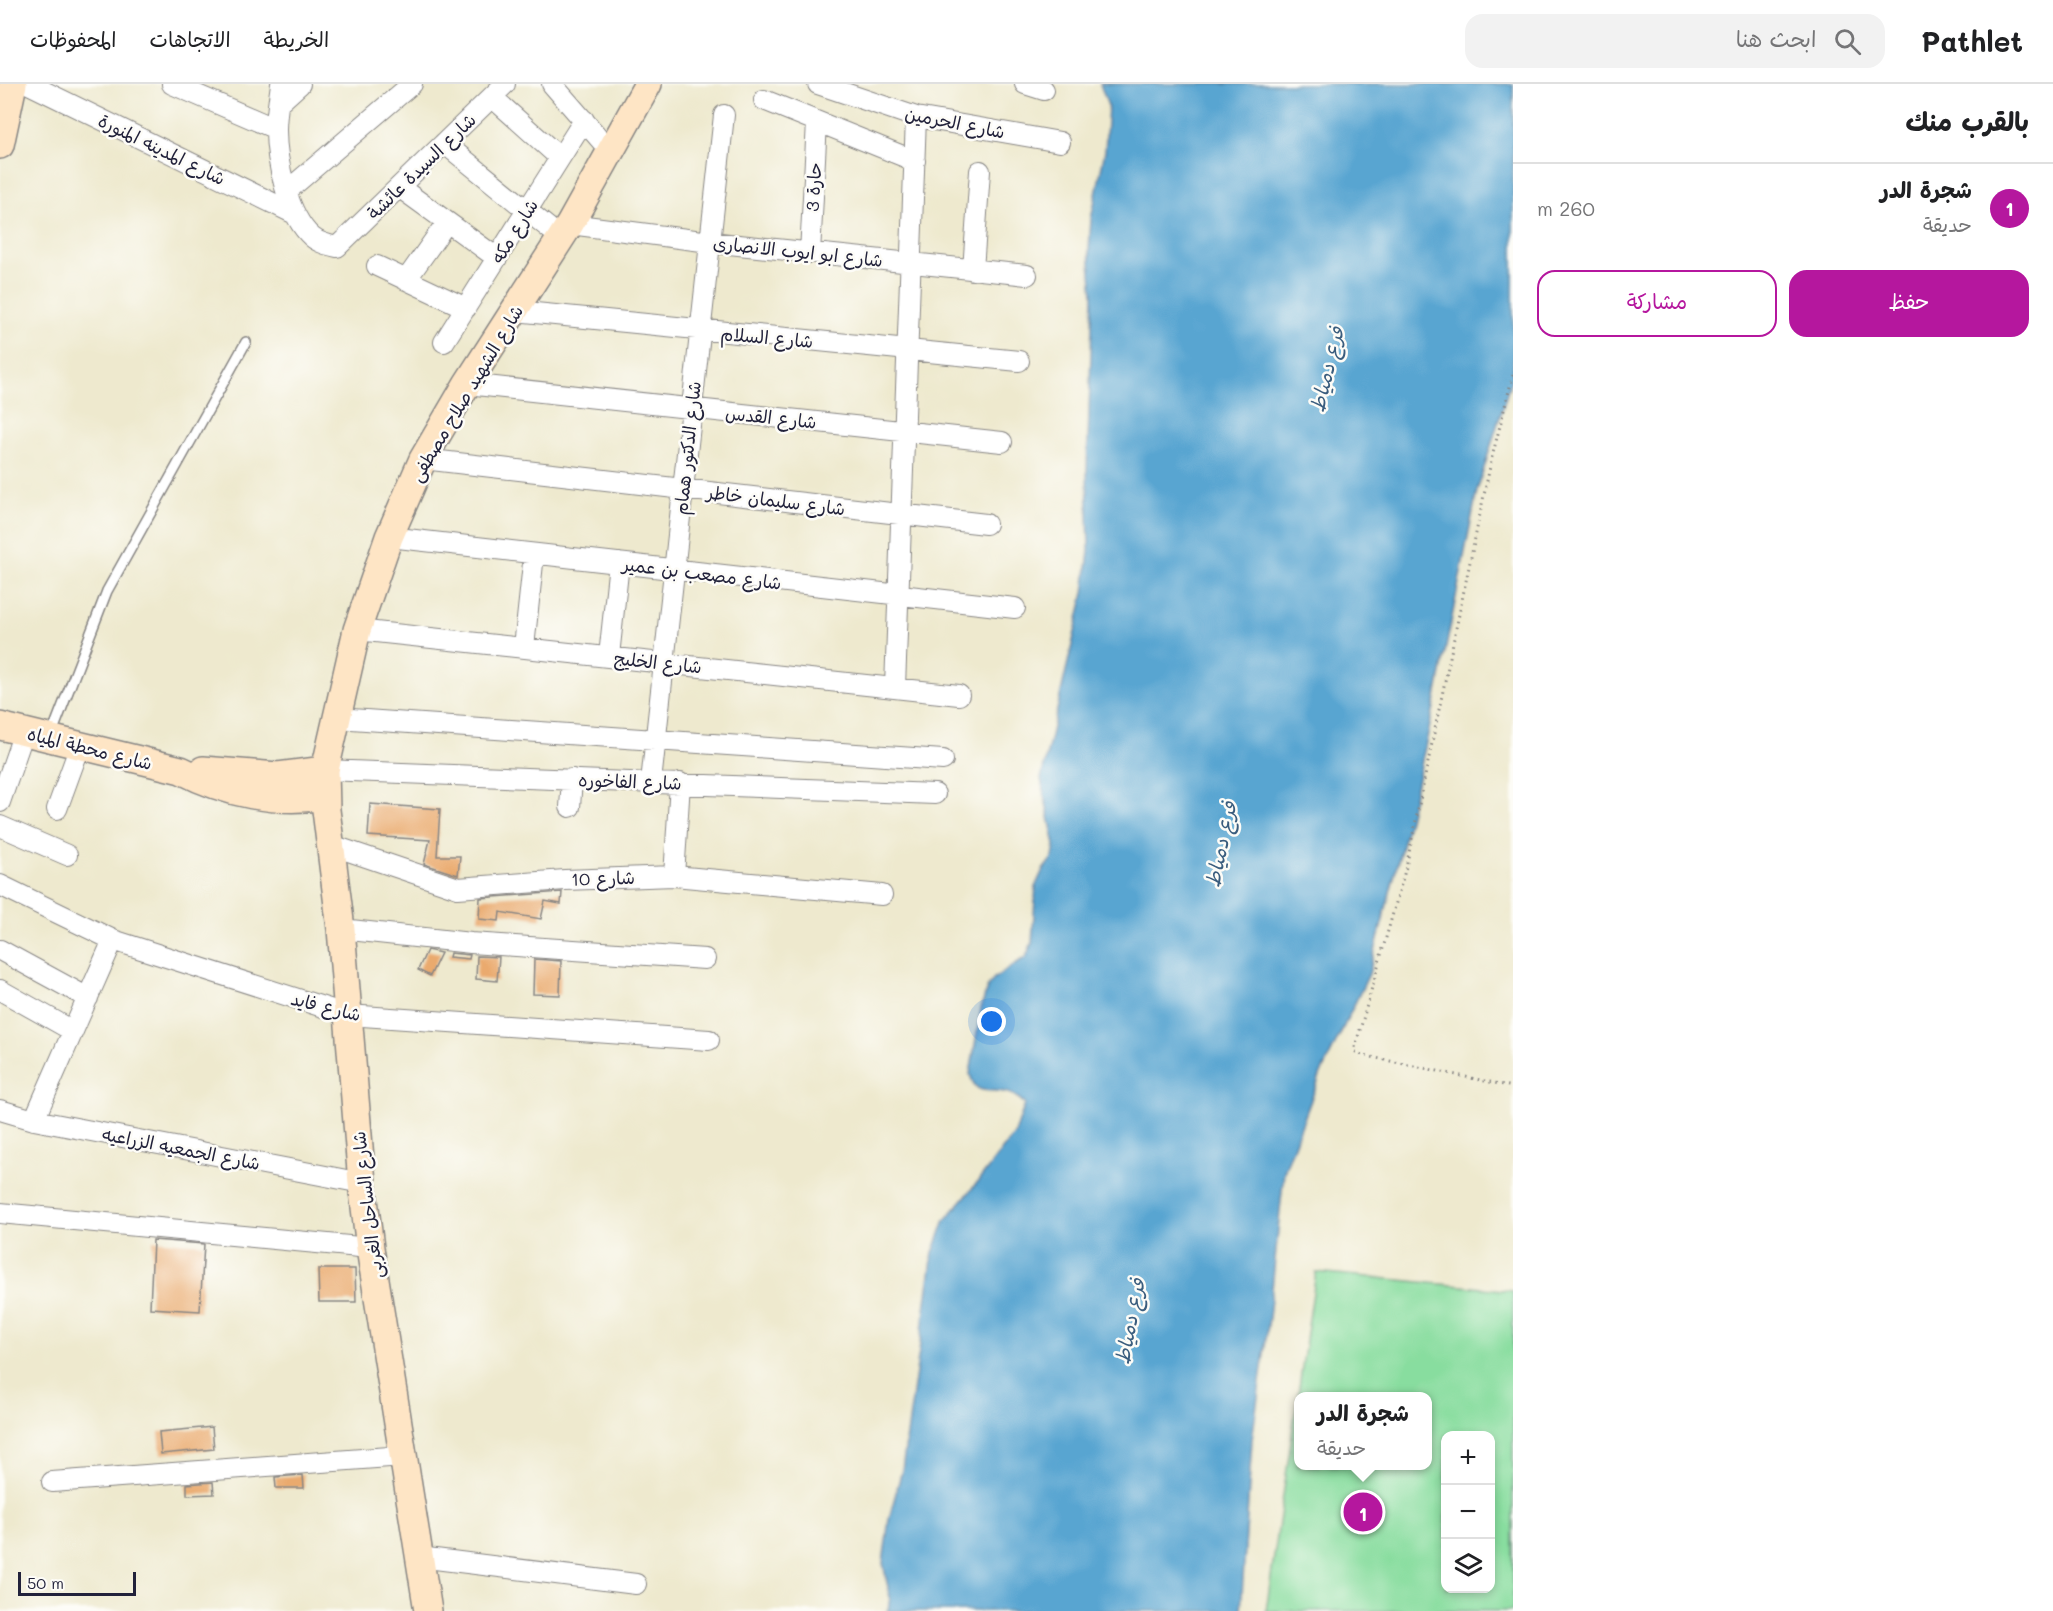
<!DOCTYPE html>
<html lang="ar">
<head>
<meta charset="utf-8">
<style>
  :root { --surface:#fff; --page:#f2f2f2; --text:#202124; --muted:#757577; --line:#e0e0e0; --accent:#b5179e }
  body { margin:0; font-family:Mali,"Playpen Sans Arabic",sans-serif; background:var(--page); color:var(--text); direction:rtl }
  .controls { position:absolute; right:18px; bottom:18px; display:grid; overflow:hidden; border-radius:12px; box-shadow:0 3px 9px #0003 }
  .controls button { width:54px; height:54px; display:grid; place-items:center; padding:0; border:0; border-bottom:2px solid var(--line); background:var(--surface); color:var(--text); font:30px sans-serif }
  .scale { position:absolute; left:18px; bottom:15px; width:118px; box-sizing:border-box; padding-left:6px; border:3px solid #22223b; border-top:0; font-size:16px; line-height:21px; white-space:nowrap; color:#22223b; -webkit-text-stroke:4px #fdfcf7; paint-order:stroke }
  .you { position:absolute; left:992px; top:938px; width:21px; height:21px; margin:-15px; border:4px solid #fff; border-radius:50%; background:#1a73e8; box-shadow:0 0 0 9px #1a73e833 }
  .badge { display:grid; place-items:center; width:39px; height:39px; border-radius:50%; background:var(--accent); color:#fff; font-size:20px; font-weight:700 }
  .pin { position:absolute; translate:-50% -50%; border:3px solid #fff; box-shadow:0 2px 6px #0006 }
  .popup { position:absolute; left:1294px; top:1308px; width:138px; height:78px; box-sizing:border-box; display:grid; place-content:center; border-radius:12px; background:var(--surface); filter:drop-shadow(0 2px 4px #0005); font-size:20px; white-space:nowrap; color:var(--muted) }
  .popup b { font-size:22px; color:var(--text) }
  .popup::after { content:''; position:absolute; left:50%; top:100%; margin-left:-12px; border:12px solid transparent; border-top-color:var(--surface) }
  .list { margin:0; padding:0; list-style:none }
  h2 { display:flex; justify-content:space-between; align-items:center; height:78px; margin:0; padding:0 24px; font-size:26px }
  h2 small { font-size:20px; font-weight:400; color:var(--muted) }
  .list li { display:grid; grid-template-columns:39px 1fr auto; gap:18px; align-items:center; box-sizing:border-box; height:90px; padding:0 24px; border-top:2px solid var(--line) }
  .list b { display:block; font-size:22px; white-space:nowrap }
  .list p { margin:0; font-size:20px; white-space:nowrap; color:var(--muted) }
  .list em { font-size:20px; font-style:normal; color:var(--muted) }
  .actions { display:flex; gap:12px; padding:18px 24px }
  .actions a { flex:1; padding:14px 0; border:2px solid var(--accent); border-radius:18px; text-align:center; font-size:21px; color:var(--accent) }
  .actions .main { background:var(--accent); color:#fff }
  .icon { flex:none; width:33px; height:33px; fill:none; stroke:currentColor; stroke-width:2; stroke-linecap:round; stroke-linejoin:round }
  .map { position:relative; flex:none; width:1513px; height:1527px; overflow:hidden; direction:ltr }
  header { display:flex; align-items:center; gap:36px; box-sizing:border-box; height:84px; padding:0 30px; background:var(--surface); border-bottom:2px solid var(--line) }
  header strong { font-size:28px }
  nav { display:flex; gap:33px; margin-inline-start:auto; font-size:21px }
  .search { width:420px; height:54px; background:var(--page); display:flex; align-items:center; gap:15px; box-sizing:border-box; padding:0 21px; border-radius:18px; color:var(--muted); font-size:22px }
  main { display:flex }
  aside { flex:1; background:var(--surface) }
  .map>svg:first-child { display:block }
  .green { fill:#88dd9f; stroke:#55806d; stroke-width:1.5; fill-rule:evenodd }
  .water { fill:#58a5d1; stroke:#3d6486; stroke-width:1.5 }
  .building { fill:#eaaa6e }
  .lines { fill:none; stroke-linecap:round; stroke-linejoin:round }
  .lane-casing { stroke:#888684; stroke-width:12 }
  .street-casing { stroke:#888684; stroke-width:22 }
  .secondary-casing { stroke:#888684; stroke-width:30 }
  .path { stroke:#888684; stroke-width:3; stroke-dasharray:1.5 4.5; stroke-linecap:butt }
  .lane { stroke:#fff; stroke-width:9 }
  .street { stroke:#fff; stroke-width:20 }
  .secondary { stroke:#fee5c5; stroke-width:27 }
  .labels { text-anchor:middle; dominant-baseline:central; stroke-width:5; stroke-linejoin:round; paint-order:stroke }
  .street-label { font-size:18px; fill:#22223b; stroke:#fdfcf7 }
  .water-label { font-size:20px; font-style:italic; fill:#3a5d7e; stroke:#fdfcf7 }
</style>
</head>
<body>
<header>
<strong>Pathlet</strong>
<div class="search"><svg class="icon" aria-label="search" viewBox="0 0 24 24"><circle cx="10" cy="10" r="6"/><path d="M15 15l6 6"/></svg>ابحث هنا</div>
<nav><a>الخريطة</a><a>الاتجاهات</a><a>المحفوظات</a></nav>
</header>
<main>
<aside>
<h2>بالقرب منك<small></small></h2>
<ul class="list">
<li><span class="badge">1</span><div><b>شجرة الدر</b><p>حديقة</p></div><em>260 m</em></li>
</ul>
<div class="actions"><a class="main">حفظ</a><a>مشاركة</a></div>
</aside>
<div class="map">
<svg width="1513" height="1527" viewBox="0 0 1513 1527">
  <rect width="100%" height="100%" fill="#fdfcf7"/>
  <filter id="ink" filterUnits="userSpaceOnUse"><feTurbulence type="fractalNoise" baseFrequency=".0167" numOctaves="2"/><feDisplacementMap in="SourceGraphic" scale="12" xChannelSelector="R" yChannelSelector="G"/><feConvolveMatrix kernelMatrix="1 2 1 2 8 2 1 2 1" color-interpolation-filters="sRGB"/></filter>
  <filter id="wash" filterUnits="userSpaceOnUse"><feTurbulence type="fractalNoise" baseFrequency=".008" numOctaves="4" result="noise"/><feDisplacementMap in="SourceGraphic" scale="24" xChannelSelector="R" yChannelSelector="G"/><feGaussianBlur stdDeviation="1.35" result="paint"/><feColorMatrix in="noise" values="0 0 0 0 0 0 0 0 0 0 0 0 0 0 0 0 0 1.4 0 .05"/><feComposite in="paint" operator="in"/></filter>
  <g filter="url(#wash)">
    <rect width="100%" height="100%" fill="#eee9ce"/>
    <path class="green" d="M1316,1188L1513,1207V1527H1266ZM1298,1312H1428V1382H1298ZM1446,1352H1490V1504H1446Z"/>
    <path class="water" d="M1100,0H1513V290L1477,407L1436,614L1409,735L1369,890L1320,992L1284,1088L1269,1234L1252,1356L1241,1527H888L890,1513L883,1479L889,1435L902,1386L933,1169L945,1136L976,1100L1015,1049L1025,1020C1019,1014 1013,1009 1004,1008C986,1004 976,1013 970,990L981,925L987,904L994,894L1026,873L1032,859L1036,801L1043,786L1053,773L1055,761L1041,695L1084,509L1089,467L1087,386L1093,211L1089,167L1091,135L1105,67L1108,22Z"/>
    <g id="blocks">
      <path class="building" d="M370,720L440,725L437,772H460L458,791L424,780L430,756L368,752Z
        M562,808L561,820L545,817L541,835L500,828L499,837L479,835L480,814Z
        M427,866L441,869L430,892L418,886Z
        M450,869L470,871L469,875L449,873Z
        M477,872L499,873L497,897L476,895Z
        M534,875L561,877L560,911L533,910Z
        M153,1156L204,1160L200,1227L150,1224Z
        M318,1185H355L356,1218H319Z
        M212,1343L214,1365L161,1370L159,1348Z
        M303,1391L304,1404H276L275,1393Z
        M213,1398L214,1410L187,1411V1400Z"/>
    </g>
  </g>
  <g filter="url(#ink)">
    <use href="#blocks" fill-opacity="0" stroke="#888684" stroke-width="1.5"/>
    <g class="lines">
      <g class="lane-casing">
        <path id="lane" d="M51,652L107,507L246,258"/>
      </g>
      <g class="street-casing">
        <path id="street" d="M29,0L295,130
          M172,0L276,45
          M281,0C279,15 276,31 276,46C276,77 288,132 312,153C319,159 328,161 337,163L505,0
          M552,0L611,68
          M818,0L916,33L1060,58
          M1025,0L1044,6
          M492,13L560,74
          M764,16L915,77
          M279,19L300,0
          M444,59L561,154
          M399,103L497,174
          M287,107L412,0
          M570,140L710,158L1027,191
          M810,169L817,38
          M377,182L466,224
          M973,186L980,87
          M406,196L447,138
          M515,227L1019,277
          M444,258L584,36
          M467,300L1002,358
          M423,375L986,440
          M389,453L1015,524
          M357,546L959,611
          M524,563L534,470
          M609,572L619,479
          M895,603L916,33
          M337,634L943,676
          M325,686L935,710
          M651,698L724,31
          M0,718L24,648
          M570,723L572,695
          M57,725L80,662
          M0,742L67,771
          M331,761L458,804L565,796L674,792L882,811
          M674,792L680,699
          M0,801L113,856L348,931L709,956
          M341,845L471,859L705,875
          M0,866L88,914
          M0,906L73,947
          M0,1026L34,1036L362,1099
          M34,1036L113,856
          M0,1129L370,1164
          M52,1398L403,1372
          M419,1473L636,1500"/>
      </g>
      <g class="secondary-casing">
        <path id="secondary" d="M0,61L13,0
          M0,642L181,686C225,709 276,720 325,712
          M203,686L278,692L325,686
          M428,1527L370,1164L362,1099L341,845L326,726L325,686L357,546L389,453L423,375L467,300L570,140L648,0"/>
      </g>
      <path class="path" d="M1513,291L1492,373L1406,783L1354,967L1362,971L1513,1003"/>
      <use href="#lane" class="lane"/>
      <use href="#street" class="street"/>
      <use href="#secondary" class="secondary"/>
    </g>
  </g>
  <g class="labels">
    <g class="street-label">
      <text transform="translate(955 38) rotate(11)">شارع الحرمين</text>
      <text transform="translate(162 65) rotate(26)">شارع المدينه المنورة</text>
      <text transform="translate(421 82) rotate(-44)">شارع السيدة عائشة</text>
      <text transform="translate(813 103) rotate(-87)">حارة 3</text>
      <text transform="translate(514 147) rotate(-58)">شارع مكه</text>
      <text transform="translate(798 167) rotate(6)">شارع ابو ايوب الانصارى</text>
      <text transform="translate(767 253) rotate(5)">شارع السلام</text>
      <text transform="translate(466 309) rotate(-59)">شارع الشهيد صلاح مصطفى</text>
      <text transform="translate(771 333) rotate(6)">شارع القدس</text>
      <text transform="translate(687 364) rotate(-84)">شارع الدكتور همام</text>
      <text transform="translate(776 416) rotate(7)">شارع سليمان خاطر</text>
      <text transform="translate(702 489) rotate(7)">شارع مصعب بن عمير</text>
      <text transform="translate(658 578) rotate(6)">شارع الخليج</text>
      <text transform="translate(90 664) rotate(14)">شارع محطة المياه</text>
      <text transform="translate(630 697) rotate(2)">شارع الفاخوره</text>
      <text transform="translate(603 794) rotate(-2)">شارع 10</text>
      <text transform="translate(326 922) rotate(14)">شارع فايد</text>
      <text transform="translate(181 1064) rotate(11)">شارع الجمعيه الزراعيه</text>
      <text transform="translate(367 1121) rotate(-97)">شارع الساحل الغربى</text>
    </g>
    <g class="water-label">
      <text transform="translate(1326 285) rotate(-76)">فرع دمياط</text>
      <text transform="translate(1220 760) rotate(-78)">فرع دمياط</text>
      <text transform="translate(1129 1237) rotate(-79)">فرع دمياط</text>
    </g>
  </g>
</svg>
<div class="controls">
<button>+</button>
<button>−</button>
<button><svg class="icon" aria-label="layers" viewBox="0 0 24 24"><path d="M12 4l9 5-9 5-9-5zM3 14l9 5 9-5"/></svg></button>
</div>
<div class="scale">50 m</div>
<div class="you"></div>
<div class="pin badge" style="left:1363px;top:1428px">1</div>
<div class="popup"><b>شجرة الدر</b>حديقة</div>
</div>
</main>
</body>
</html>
